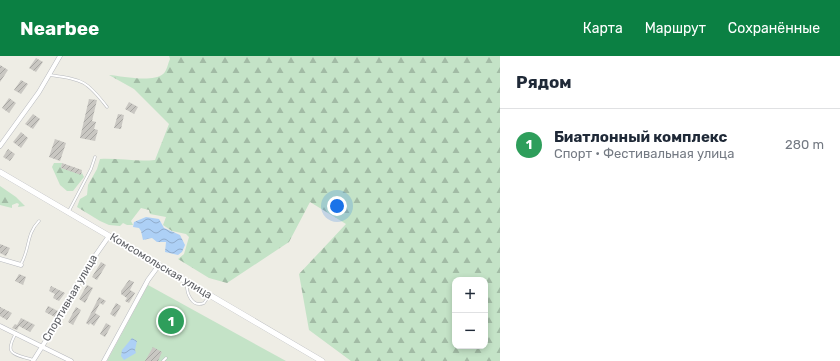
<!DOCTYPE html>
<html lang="ru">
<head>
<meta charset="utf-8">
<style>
  :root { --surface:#fff; --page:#f2f2f3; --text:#1f2937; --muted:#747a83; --line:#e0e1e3; --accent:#0b8043 }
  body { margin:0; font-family:Rubik,sans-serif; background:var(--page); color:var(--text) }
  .controls { position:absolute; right:12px; bottom:12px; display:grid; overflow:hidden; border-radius:8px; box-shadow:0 2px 6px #0003 }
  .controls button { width:36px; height:36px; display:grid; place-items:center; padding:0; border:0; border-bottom:1px solid var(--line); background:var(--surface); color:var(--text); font:20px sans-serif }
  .you { position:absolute; left:337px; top:150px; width:14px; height:14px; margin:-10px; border:3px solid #fff; border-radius:50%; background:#1a73e8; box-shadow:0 0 0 6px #1a73e833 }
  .badge { display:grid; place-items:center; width:26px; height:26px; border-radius:50%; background:var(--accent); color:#fff; font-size:13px; font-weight:700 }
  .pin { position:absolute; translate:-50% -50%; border:2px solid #fff; box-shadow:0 1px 4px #0006 }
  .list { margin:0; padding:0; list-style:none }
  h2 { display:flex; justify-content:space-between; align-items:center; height:52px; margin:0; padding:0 16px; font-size:17px }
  h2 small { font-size:13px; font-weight:400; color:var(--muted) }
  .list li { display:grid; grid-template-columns:26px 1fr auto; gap:12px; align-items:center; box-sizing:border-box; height:72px; padding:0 16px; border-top:1px solid var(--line) }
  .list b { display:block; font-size:15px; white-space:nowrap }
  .list p { margin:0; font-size:13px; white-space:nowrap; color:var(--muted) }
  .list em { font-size:13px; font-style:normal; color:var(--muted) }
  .map { position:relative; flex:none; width:500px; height:305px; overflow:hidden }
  header { display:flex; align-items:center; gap:24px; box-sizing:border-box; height:56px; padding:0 20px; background:var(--accent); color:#fff }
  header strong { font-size:19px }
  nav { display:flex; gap:22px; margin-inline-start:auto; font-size:14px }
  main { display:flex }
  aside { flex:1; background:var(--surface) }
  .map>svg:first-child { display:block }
  .forest { fill:url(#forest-firs); fill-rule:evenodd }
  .garden { fill:#c4e3c7 }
  .water { fill:url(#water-waves) }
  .building { fill:url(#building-hatch) }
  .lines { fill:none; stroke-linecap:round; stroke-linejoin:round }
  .service-casing { stroke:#b7b9be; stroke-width:3 }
  .minor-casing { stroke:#b7b9be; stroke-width:5 }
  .secondary-casing { stroke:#b7b9bd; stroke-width:6 }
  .service { stroke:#fff; stroke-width:2 }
  .minor { stroke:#fff; stroke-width:4 }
  .secondary { stroke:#fff; stroke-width:5.5 }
  .labels { text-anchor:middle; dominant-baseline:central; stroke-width:3.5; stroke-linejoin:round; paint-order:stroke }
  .street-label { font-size:11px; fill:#5d5f64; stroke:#fff }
</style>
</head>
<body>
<header>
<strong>Nearbee</strong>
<nav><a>Карта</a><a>Маршрут</a><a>Сохранённые</a></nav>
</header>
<main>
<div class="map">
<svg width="500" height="305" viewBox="0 0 500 305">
  <defs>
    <pattern id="forest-firs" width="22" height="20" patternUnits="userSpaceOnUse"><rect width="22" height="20" fill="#c4e3c7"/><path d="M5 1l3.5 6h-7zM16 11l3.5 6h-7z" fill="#a2bba5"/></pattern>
    <pattern id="water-waves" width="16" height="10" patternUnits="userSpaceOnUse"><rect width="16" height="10" fill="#add0f6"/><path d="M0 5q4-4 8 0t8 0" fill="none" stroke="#90accb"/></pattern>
    <pattern id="building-hatch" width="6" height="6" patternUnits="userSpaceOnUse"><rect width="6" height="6" fill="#c9c7c2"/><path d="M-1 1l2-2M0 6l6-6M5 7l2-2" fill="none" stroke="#a6a5a1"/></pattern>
  </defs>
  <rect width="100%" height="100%" fill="#eeede5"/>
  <path class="forest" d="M169,0H500V305H351L309,274L299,218L346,168L310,146L289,186L227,227L209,222L178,203L184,198L189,181L186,178L172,175L163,169L166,161L150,158L149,154L141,152L131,165L133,169H127L123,167L120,170L109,169L100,165L77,151L80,143L87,139L88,129L97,113L100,103C119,102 136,106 155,104L169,68L134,33L109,19C122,20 152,27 163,18C167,15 168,7 170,3ZM455,224H485V290H455Z
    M54,107H62L61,112L81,118L82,117L84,121L73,135H67L60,129L52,111Z
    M0,130L16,141L25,150L18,151L19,148L17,147L12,149V152L0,149Z"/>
  <path class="garden" d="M148,229L286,305H107Z"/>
  <path class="water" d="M146,161L159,163L164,172L180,179L185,189L182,196L178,199L165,196L166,186H157L152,182L143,184L141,175L139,172L133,171L134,166Z
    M132,282L137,285L135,294L136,297L124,304L121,300L122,294Z"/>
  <path class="building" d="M36,2L43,6L36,16L29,12Z
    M0,9L8,14L0,26Z
    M21,24L28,28L21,38L14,34Z
    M9,42L16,47L9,57L2,52Z
    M89,43L97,44L92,65L96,66L94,73L98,74L95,85L80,82Z
    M129,46L138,51L134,58L125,53Z
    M33,58L40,63L33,73L25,68Z
    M118,58L124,59L121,73L114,72Z
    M21,76L28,82L21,92L13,86Z
    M55,83L66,87L60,105L49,101Z
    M8,93L15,98L10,105L3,101Z
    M62,107L82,114L81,119L61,112Z
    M0,188L10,192L6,200L0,197Z
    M101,206L106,209L97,224L92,221Z
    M19,218L26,221L23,229L15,225Z
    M129,224L134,226L130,234L135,237L129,247L125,245L127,242L121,238V235Z
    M87,229L93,232L85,247L79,243Z
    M51,230L65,237L59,245L53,242L55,238L49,235Z
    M99,241L106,245L103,249L100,247L95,257L100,260L94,270L90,267L89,269L86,267Z
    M116,247L121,250L115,261L110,258Z
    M48,250L58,255L55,261L45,256Z
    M0,251L12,257L7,264L0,260Z
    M76,251L81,254L73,269L68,266Z
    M21,262L35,269L30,276L19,270L17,274L12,272L15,268L17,269Z
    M106,267L111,270L105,281L100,278Z
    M153,291L162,296L158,305H145Z"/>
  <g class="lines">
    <g class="service-casing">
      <path id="service" d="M50,19C83,24 86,24 107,51
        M69,155L91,113L95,101
        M21,208C30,193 26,178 39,165
        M187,227C186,237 192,252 204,247L209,240
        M16,277C3,300 15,298 33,304
        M163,305L166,302"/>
    </g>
    <g class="minor-casing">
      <path id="minor" d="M0,90L39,36L60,0
        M0,203L21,209
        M0,270L71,305
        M33,305L55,270L86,213L109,180
        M104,305L148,224L159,209"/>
    </g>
    <g class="secondary-casing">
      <path id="secondary" d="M0,116L322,305"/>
    </g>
    <use href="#service" class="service"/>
    <use href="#minor" class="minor"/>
    <use href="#secondary" class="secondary"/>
  </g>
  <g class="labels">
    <g class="street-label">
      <text transform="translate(161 210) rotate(31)">Комсомольская улица</text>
      <text transform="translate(70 242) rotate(-60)">Спортивная улица</text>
    </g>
  </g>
</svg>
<div class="controls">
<button>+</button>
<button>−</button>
</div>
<div class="you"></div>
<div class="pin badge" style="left:171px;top:265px;background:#2e9e5b">1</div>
</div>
<aside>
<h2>Рядом<small></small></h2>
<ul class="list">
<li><span class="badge" style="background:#2e9e5b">1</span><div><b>Биатлонный комплекс</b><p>Спорт · Фестивальная улица</p></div><em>280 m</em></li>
</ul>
</aside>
</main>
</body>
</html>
